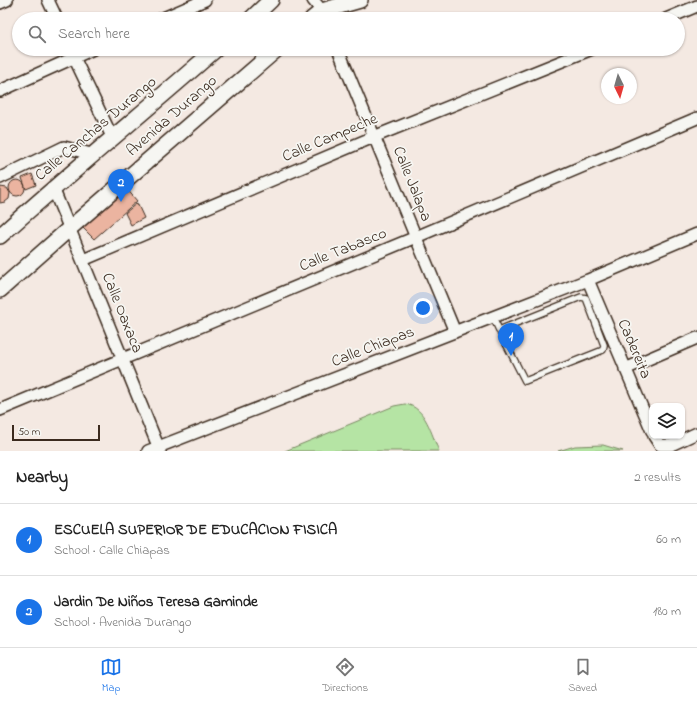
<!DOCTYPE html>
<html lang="en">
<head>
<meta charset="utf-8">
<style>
  :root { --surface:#fff; --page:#f2f2f2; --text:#222; --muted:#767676; --line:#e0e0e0; --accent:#1a73e8 }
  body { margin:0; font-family:"Indie Flower",sans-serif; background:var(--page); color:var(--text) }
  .controls { position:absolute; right:12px; bottom:12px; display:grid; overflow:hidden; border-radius:8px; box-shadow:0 1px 3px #0004 }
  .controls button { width:36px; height:36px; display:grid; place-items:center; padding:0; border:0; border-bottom:1px solid var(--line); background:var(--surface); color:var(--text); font:20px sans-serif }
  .compass { position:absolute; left:601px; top:68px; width:36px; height:36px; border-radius:50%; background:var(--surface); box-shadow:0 1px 3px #0004; rotate:175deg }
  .scale { position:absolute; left:12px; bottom:10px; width:88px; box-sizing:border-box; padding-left:4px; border:2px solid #3b2a1e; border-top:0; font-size:11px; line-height:14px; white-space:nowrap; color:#3b2a1e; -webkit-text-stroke:3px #f6f6f2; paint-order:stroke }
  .you { position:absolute; left:423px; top:308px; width:14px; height:14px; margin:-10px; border:3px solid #fff; border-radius:50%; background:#1a73e8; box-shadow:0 0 0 6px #1a73e833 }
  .badge { display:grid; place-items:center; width:26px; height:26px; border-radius:50%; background:var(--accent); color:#fff; font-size:13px; font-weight:700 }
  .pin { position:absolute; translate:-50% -33px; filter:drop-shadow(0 1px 2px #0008) }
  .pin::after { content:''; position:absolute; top:21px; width:14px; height:12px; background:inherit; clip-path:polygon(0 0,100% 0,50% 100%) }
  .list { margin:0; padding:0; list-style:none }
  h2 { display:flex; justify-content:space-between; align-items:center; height:52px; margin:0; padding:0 16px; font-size:17px }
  h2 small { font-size:13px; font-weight:400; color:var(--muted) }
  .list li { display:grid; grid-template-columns:26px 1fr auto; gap:12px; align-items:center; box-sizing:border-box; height:72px; padding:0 16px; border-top:1px solid var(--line) }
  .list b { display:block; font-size:15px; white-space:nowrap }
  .list p { margin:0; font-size:13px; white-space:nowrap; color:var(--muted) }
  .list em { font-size:13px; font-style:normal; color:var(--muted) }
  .icon { flex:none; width:22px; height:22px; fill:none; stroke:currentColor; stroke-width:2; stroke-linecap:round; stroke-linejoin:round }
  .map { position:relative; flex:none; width:697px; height:451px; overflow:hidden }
  .search { position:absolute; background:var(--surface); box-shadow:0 1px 3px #0004; left:12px; right:12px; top:12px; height:44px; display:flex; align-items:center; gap:10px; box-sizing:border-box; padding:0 14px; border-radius:22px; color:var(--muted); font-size:15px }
  .sheet { height:196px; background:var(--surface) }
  nav { display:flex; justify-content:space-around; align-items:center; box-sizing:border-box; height:56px; border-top:1px solid var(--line); background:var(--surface); font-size:11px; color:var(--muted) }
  nav a { display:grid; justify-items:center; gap:2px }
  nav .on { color:var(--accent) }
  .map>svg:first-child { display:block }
  .green { fill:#b5e4a4; stroke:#788761 }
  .building { fill:#ebb4a0; stroke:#3b2a1e }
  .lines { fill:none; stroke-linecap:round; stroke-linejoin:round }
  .service-casing { stroke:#3b2a1e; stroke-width:8 }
  .minor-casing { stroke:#3b2a1e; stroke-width:14 }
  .secondary-casing { stroke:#3b2a1e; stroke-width:18 }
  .service { stroke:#f6f6f2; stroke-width:5.5 }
  .minor { stroke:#f6f6f2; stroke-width:11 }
  .secondary { stroke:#f6f6f2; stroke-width:15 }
  .labels { text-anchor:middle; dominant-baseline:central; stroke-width:3.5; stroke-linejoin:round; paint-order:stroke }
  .street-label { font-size:16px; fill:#3b2a1e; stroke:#f6f6f2 }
</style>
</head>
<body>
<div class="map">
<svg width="697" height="451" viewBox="0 0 697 451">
  <rect width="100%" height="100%" fill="#f4e9e2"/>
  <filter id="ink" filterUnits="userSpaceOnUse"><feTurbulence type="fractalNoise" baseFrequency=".025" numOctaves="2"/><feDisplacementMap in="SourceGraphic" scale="8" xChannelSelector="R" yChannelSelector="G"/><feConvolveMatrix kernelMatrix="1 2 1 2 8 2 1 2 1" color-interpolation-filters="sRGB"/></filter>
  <g filter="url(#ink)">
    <path class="green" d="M405,404C426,407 431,434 439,451H285L394,406Z
      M603,445L623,451H558L575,446Z"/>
    <path class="building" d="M32,174L36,185L26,189L22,178Z
      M9 188a8 8 0 1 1 16 0a8 8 0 1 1-16 0Z
      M0,187L7,188L10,193L9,199L5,202L0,203Z
      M126,188L137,201L94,239L82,227Z
      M137,203L144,218L131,225L125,213Z"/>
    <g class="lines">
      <g class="service-casing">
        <path id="service" d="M581,297L586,298L604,345L603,350L525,381L499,330Z
          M493,317L499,330"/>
      </g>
      <g class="minor-casing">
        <path id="minor" d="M48,0L57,19
          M313,0L322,11L325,19
          M0,3L7,0
          M161,19L205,0
          M666,19L697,6
          M70,49L113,139
          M338,49L455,332
          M0,91L93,49
          M0,178L64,147L95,155
          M53,188L160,451
          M83,260L376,136L592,49
          M588,280L652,431
          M625,369L697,338
          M0,410L416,237L697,118
          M654,436L660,445H671L697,433
          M148,451L588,280L697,234"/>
      </g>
      <g class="secondary-casing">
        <path id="secondary" d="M251,19L271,0
          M312,19L322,11L360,0
          M0,236C71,172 144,112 216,49
          M0,290L70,228L277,49"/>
      </g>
      <use href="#service" class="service"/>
      <use href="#minor" class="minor"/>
      <use href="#secondary" class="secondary"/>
    </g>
  </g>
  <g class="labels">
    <g class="street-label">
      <text transform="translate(172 116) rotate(-41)">Avenida Durango</text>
      <text transform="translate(96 129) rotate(-40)">Calle Canchas Durango</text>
      <text transform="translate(330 138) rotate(-23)">Calle Campeche</text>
      <text transform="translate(412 184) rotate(68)">Calle Jalapa</text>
      <text transform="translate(343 250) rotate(-22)">Calle Tabasco</text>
      <text transform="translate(122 313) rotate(68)">Calle Oaxaca</text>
      <text transform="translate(373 347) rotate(-21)">Calle Chiapas</text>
      <text transform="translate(634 349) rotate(67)">Cadereita</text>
    </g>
  </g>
</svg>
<div class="controls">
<button><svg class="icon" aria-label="layers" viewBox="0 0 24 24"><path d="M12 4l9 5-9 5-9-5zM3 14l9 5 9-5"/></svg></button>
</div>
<svg class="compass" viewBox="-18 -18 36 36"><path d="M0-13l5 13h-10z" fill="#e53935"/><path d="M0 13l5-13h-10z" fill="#767676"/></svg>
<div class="scale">50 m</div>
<div class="you"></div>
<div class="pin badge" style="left:511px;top:356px">1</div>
<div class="pin badge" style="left:121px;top:202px">2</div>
<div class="search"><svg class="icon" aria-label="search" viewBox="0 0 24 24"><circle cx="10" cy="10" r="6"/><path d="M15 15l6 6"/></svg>Search here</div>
</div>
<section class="sheet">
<h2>Nearby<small>2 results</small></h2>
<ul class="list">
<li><span class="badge">1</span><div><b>ESCUELA SUPERIOR DE EDUCACION FISICA</b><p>School · Calle Chiapas</p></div><em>60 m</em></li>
<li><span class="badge">2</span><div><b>Jardin De Niños Teresa Gaminde</b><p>School · Avenida Durango</p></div><em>180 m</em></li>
</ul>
</section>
<nav>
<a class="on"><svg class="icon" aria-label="map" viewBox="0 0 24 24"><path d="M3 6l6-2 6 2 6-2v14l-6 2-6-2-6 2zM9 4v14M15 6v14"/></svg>Map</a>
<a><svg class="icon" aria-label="directions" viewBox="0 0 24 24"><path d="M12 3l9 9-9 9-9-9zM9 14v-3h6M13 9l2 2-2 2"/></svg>Directions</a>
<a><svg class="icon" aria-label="saved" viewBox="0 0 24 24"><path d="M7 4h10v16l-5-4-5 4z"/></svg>Saved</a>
</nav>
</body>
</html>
